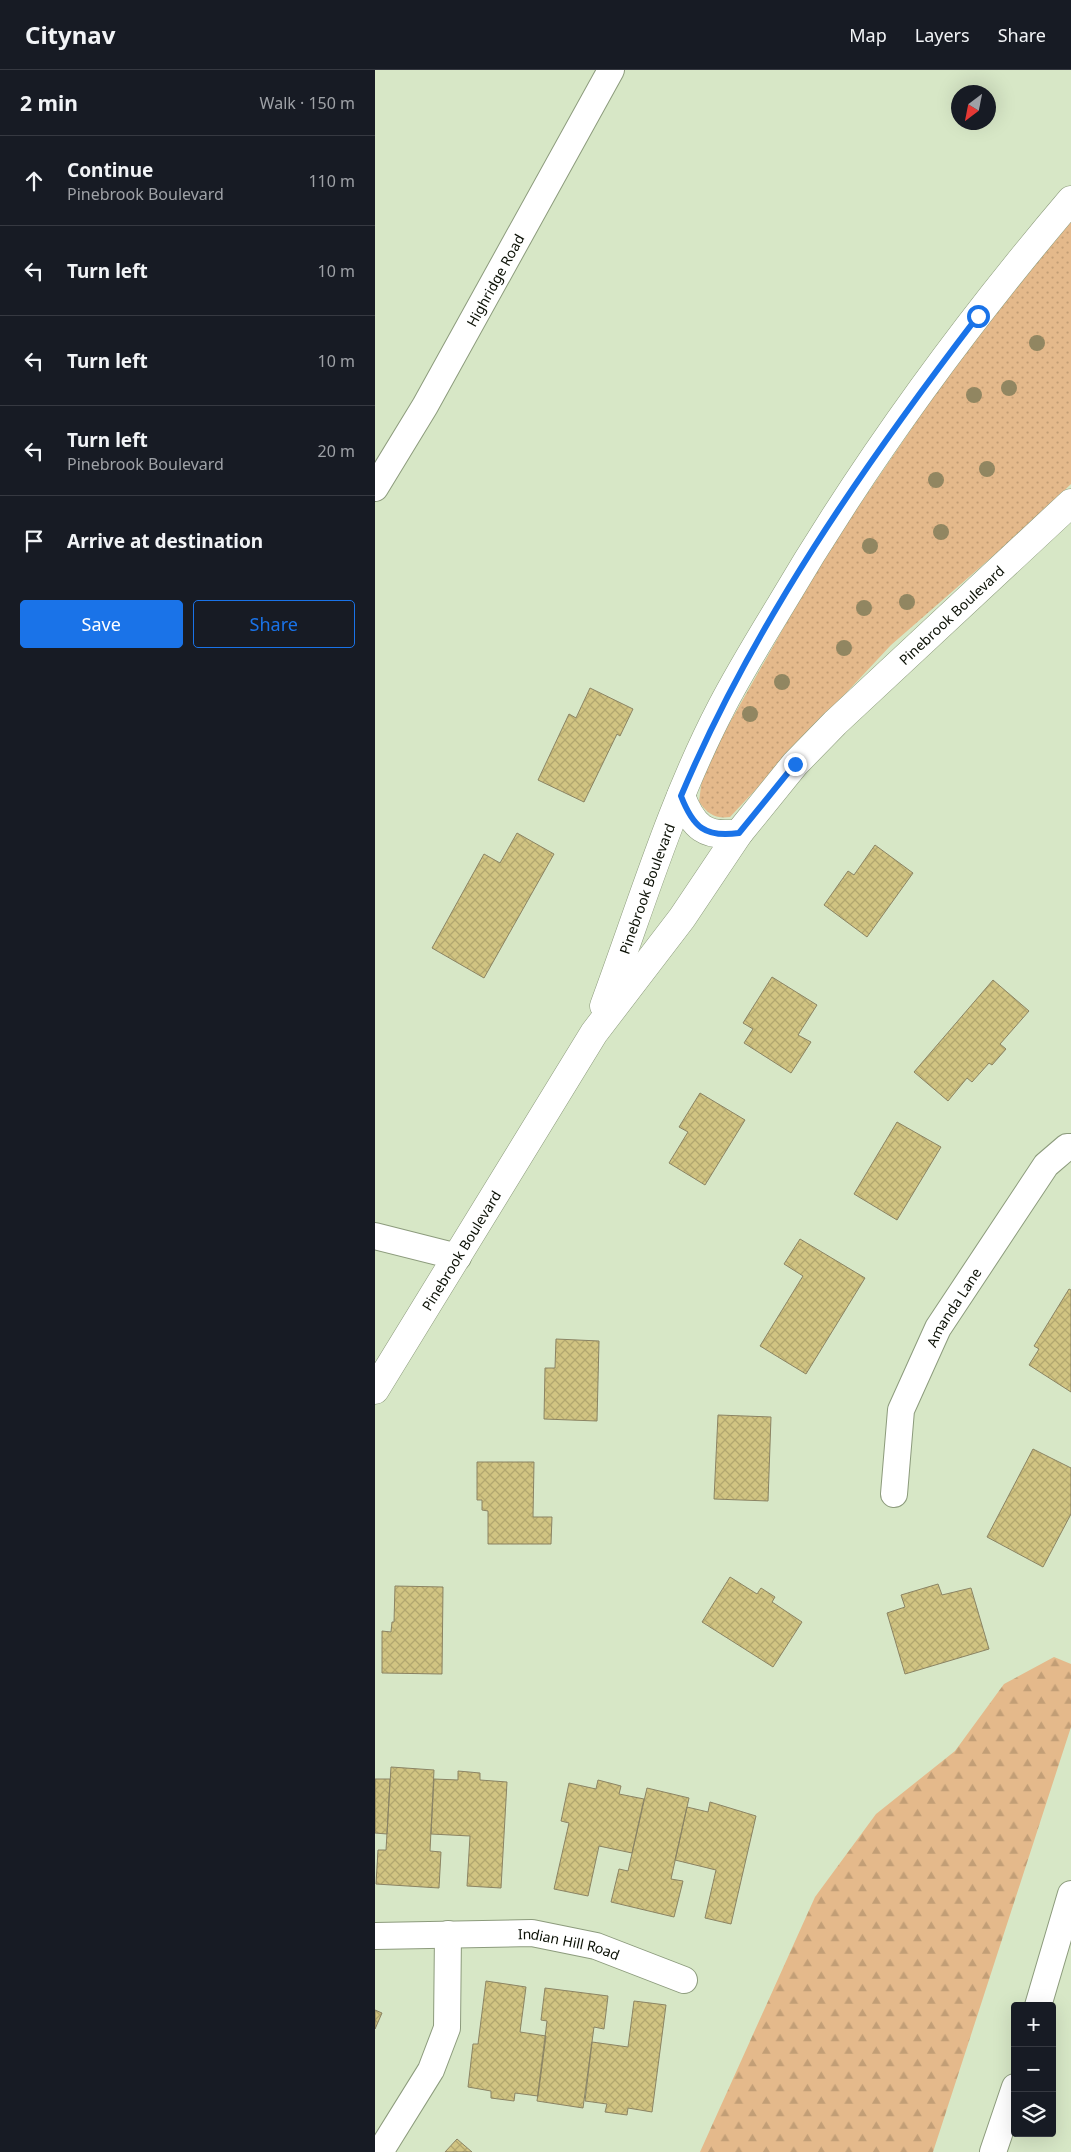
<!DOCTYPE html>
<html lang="en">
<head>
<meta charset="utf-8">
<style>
  :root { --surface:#171b24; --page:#242831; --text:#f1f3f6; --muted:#9ea1a6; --line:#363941; --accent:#1a73e8 }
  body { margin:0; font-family:"Noto Sans",sans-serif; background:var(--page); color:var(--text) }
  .controls { position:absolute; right:15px; bottom:15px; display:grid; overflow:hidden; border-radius:5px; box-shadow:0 5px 20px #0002 }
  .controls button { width:45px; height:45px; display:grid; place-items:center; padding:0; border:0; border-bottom:1px solid var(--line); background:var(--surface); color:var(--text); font:25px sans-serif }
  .compass { position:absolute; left:576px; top:15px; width:45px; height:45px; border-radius:50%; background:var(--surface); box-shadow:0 5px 20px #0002; rotate:212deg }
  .stop { position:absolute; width:15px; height:15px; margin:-11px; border:4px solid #1a73e8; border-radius:50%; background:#fff }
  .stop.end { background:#1a73e8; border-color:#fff; box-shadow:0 1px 5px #0008 }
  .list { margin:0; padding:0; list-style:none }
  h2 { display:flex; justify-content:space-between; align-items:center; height:65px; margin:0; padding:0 20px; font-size:21px }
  h2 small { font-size:16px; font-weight:400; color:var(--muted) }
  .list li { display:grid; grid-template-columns:32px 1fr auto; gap:15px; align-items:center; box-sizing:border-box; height:90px; padding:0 20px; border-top:1px solid var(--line) }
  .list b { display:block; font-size:19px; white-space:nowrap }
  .list p { margin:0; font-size:16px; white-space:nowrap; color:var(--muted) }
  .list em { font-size:16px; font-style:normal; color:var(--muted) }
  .actions { display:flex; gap:10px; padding:15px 20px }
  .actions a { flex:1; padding:11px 0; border:1px solid var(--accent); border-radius:5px; text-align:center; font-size:18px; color:var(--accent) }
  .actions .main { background:var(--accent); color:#fff }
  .icon { flex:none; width:28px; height:28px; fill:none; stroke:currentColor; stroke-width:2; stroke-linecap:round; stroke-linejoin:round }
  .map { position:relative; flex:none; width:696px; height:2082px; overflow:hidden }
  header { display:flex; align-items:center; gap:30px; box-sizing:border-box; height:70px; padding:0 25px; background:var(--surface); border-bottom:1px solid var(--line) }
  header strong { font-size:24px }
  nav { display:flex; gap:28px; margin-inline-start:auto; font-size:18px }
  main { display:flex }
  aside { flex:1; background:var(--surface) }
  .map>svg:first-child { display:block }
  .grass { fill:url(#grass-dots) }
  .forest { fill:url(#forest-firs) }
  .building { fill:url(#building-cross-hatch); stroke:#8b8464 }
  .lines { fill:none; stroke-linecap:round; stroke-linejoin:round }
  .minor-casing { stroke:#8c9b7c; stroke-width:28 }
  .tertiary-casing { stroke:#8c9b7c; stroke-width:29 }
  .minor { stroke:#fff; stroke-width:26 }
  .tertiary { stroke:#fff; stroke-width:28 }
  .tree { fill:#918661 }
  .route { stroke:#1a73e8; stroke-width:6 }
  .labels { text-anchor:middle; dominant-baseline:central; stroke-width:4.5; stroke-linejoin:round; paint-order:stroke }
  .street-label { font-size:14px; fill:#0b1005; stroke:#d7e7c6 }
</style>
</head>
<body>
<header>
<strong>Citynav</strong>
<nav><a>Map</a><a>Layers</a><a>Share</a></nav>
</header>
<main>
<aside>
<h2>2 min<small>Walk · 150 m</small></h2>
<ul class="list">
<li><svg class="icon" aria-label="ahead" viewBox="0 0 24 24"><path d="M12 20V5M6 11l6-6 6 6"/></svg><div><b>Continue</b><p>Pinebrook Boulevard</p></div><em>110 m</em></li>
<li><svg class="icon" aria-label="left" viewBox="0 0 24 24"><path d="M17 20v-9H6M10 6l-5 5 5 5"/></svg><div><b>Turn left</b></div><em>10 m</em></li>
<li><svg class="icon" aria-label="left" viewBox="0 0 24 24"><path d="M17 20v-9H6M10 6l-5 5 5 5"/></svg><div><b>Turn left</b></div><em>10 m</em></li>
<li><svg class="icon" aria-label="left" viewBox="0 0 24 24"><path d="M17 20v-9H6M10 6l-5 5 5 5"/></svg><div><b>Turn left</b><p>Pinebrook Boulevard</p></div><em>20 m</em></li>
<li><svg class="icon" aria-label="arrive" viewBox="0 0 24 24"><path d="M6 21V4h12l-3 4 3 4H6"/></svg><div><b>Arrive at destination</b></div></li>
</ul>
<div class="actions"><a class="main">Save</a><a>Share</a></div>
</aside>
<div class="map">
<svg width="696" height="2082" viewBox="0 0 696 2082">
  <defs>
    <pattern id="grass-dots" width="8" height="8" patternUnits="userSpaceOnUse" patternTransform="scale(1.25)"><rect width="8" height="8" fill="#e4b98b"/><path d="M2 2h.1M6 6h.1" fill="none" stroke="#c29e76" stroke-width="1.8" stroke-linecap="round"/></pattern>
    <pattern id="forest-firs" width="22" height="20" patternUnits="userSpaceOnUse" patternTransform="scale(1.25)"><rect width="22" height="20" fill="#e4b98b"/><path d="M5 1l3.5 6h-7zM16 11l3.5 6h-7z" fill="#c29e76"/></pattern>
    <pattern id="building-cross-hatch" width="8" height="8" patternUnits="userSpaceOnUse" patternTransform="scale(1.25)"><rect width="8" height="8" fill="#d1c482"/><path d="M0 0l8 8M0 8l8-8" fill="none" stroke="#b2a76f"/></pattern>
  </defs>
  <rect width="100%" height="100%" fill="#d7e7c6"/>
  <path class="grass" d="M696,149V414L657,452L516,575L355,747C340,749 333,744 324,732L328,700L447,490L586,286Z"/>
  <path class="forest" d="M679,1587L696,1594V1657L558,2082H325L440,1827L501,1744L580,1681L629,1614Z"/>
  <path class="building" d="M215,618L258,639L245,666L242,664L209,732L163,710L194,644L201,648Z
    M142,763L179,784L109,908L57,878L109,784L125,793Z
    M500,775L538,803L492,867L449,835L473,801L479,805Z
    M397,907L442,935L423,965L436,972L416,1003L369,973L378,959L368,953Z
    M618,910L654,941L625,974L631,979L617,995L614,993L597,1012L592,1008L573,1031L539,1002Z
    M325,1023L370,1050L330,1115L294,1093L313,1062L304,1057Z
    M522,1052L566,1077L522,1150L479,1124Z
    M425,1169L490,1208L431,1304L385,1276L428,1206L409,1194Z
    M694,1219L696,1220V1322L654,1295L664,1279L659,1276Z
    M181,1269L224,1271L222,1351L169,1349L170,1298H180Z
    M343,1345L396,1347L393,1431L339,1429Z
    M658,1379L696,1398V1444L668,1497L612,1467Z
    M102,1392H159L158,1447H177L176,1474H113V1441L107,1440V1430H102Z
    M355,1507L382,1524L386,1518L400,1527L397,1532L427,1552L398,1597L327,1552Z
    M563,1514L567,1525L596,1518L614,1579L530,1604L512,1543L530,1537L526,1525Z
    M20,1516L68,1517L67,1604L7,1603V1561L16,1562L17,1552H19Z
    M16,1697L59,1700L55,1781L66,1782L64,1818L1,1814L3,1780H11Z
    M83,1701L105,1703V1710L132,1712L126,1818L92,1816L95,1766L56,1764L59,1709L83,1710Z
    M0,1709H15L12,1764L0,1763Z
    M223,1710L246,1716L244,1724L269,1729L257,1783L224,1776L213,1826L179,1819L194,1753L186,1751L194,1713L221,1719Z
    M272,1718L314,1728L296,1809L308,1811L299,1847L236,1832L244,1799L253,1801Z
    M335,1732L381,1746L356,1854L330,1848L341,1800L300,1790L312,1737L333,1742Z
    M111,1911L151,1917L145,1962L171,1966L163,2026L140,2023L139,2031L116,2028V2021L93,2017L98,1974H103Z
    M170,1918L233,1926L229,1959L219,1957L208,2038L162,2031L172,1951L166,1950Z
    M259,1931L291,1935L277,2042L253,2038L252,2045L230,2042L232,2034L210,2031L217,1972L253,1977Z
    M0,1940L7,1943L0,1959Z
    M82,2069L97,2082H70Z"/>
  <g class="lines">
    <g class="minor-casing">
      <g id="minor">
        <path id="s1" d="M0,418L50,336L236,0"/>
        <path d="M0,1166L83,1187"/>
        <path id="s2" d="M519,1424L526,1340L563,1258L671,1095L692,1077H696"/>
        <path id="s3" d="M0,1866L157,1863L221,1876L309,1910"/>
        <path d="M663,1936L696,1824"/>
        <path d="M5,2082L56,2000L72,1958L73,1864"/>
        <path d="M618,2082L640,2017"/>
      </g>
    </g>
    <g class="tertiary-casing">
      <g id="tertiary">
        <path d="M306,726C318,757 330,768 364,763"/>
        <path id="s4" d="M229,936C266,836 297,732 346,638C364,603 385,569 405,536C489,393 588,257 696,130"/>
        <path id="s5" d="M0,1320L219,963L307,848L364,763L420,694L460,653L696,433"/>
      </g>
    </g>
    <use href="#minor" class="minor"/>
    <use href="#tertiary" class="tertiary"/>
  </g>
  <g class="tree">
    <circle cx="662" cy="273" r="8"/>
    <circle cx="634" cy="318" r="8"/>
    <circle cx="599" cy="325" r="8"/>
    <circle cx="612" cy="399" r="8"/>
    <circle cx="561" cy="410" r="8"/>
    <circle cx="566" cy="462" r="8"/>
    <circle cx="495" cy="476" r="8"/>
    <circle cx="532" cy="532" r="8"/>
    <circle cx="489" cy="538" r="8"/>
    <circle cx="469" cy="578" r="8"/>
    <circle cx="407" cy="612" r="8"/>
    <circle cx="375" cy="644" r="8"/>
  </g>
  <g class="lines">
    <path class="route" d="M420,694L364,763C330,768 318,757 306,726C379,553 489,395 603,246"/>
  </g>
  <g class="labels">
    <g class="street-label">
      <text stroke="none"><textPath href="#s1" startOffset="240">Highridge Road</textPath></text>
      <text stroke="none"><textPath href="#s5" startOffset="971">Pinebrook Boulevard</textPath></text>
      <text stroke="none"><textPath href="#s4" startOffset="125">Pinebrook Boulevard</textPath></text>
      <text stroke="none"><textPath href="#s5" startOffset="164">Pinebrook Boulevard</textPath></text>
      <text stroke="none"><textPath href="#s2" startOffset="200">Amanda Lane</textPath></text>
      <text stroke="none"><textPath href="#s3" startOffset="195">Indian Hill Road</textPath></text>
    </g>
  </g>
</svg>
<div class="controls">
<button>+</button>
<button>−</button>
<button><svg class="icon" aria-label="layers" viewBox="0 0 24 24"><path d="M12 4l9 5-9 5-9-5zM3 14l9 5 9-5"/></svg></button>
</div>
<svg class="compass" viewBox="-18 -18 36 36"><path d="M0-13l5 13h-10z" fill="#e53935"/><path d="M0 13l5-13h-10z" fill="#9ea1a6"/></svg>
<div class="stop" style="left:603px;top:246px"></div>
<div class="stop end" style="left:420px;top:694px"></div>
</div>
</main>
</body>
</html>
